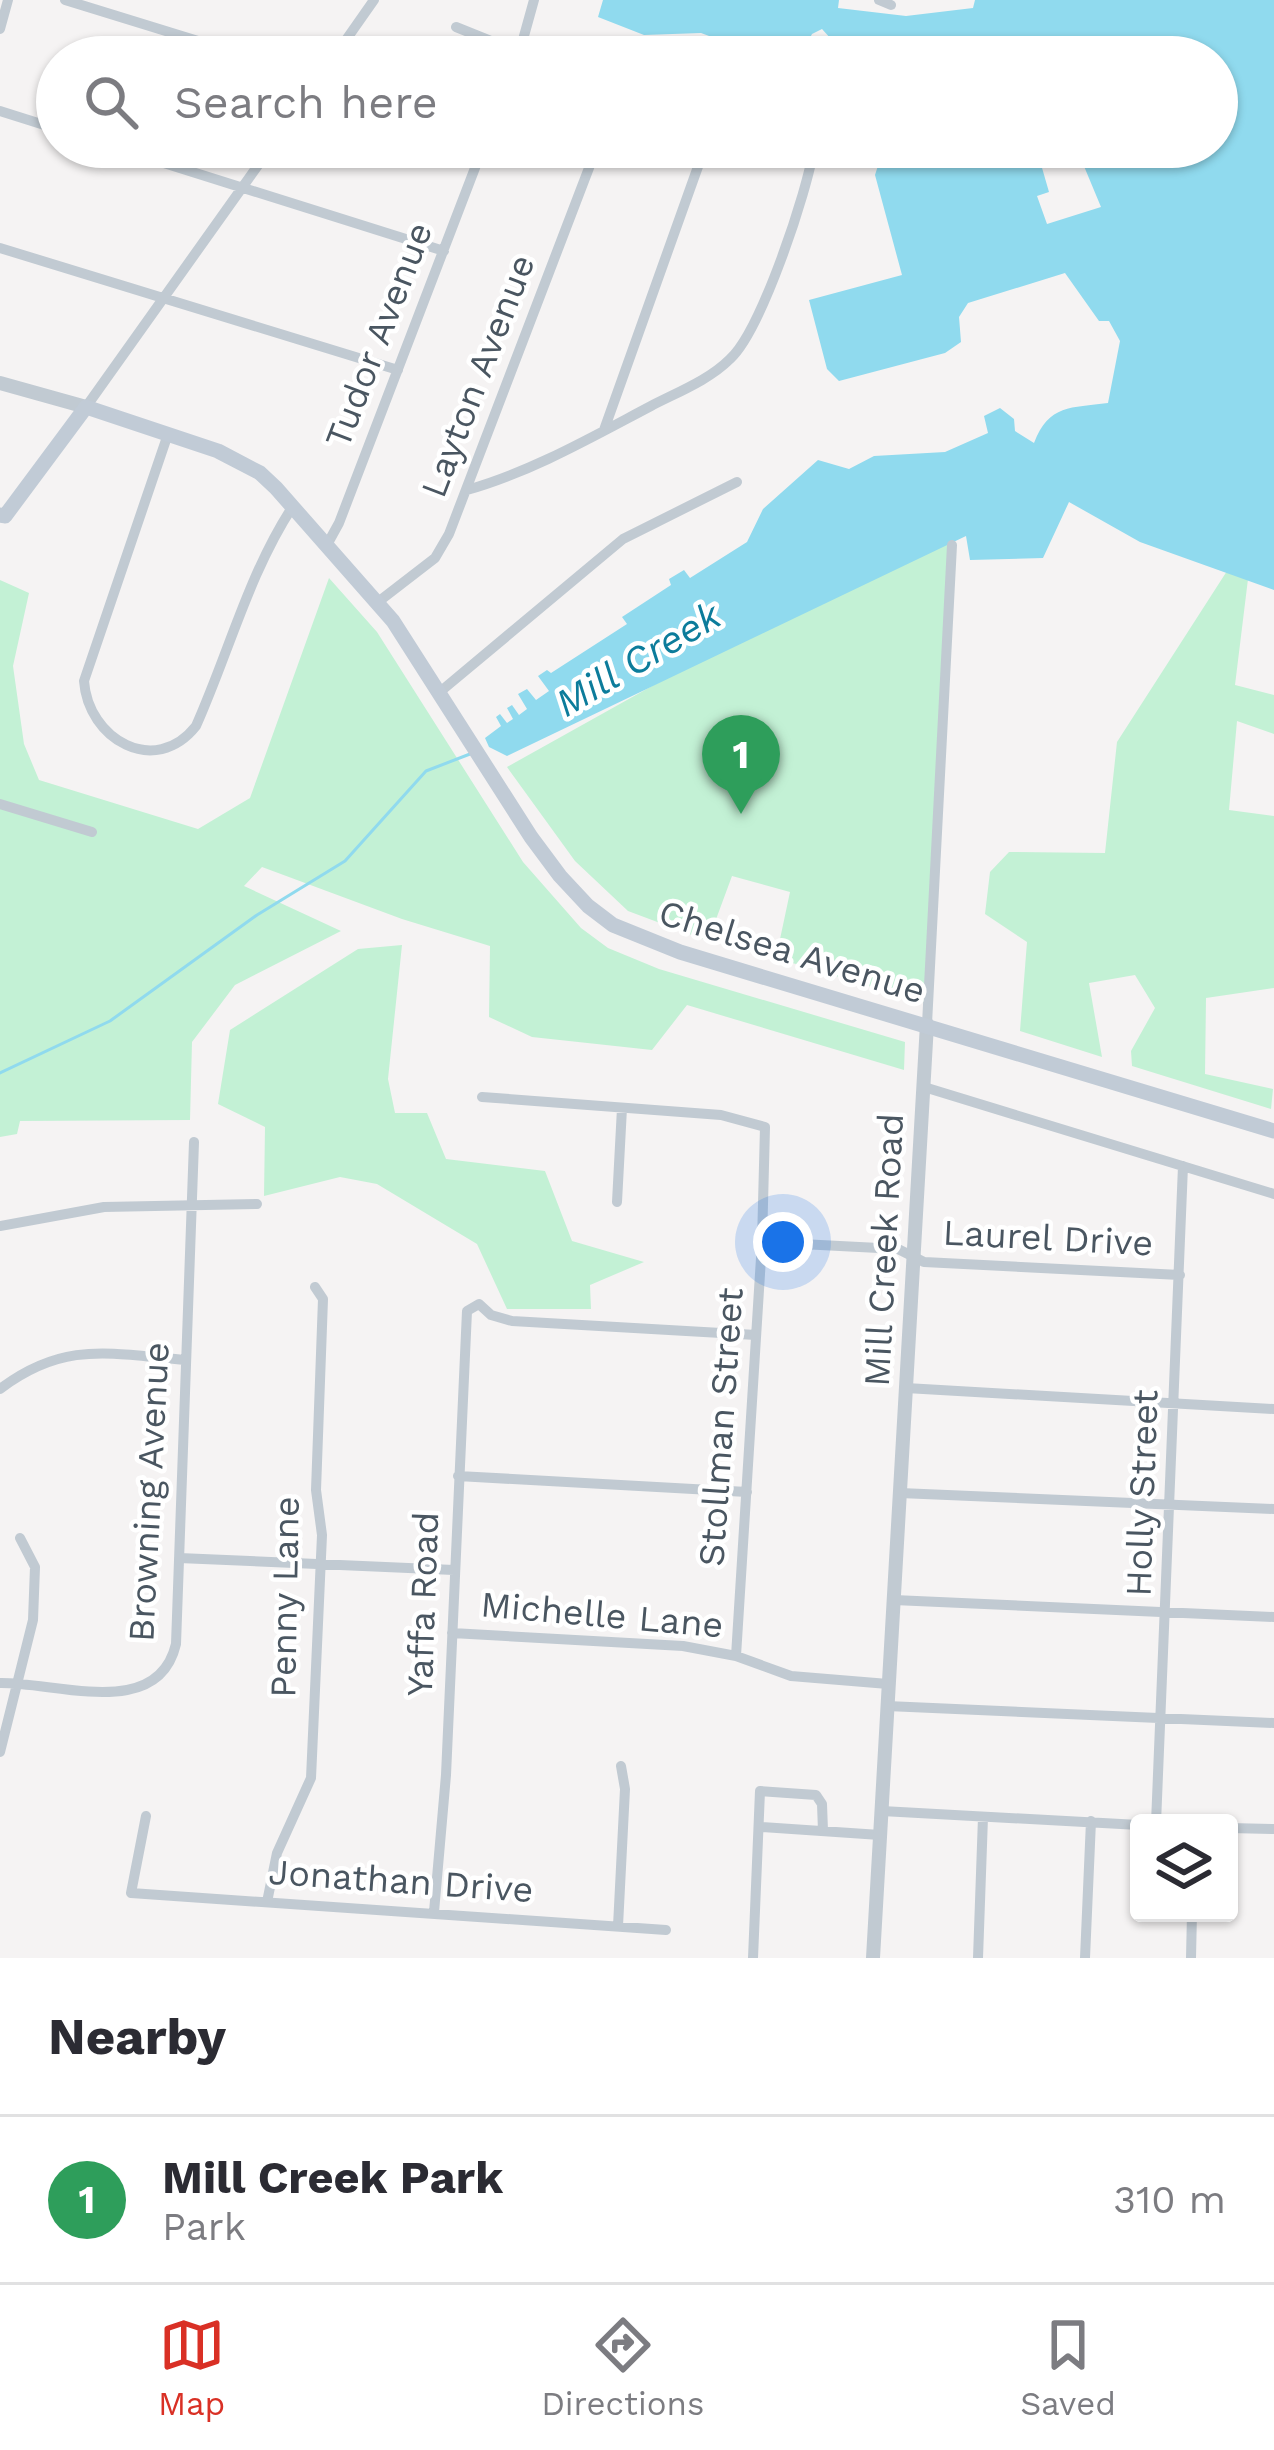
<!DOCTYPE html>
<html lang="en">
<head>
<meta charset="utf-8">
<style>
  :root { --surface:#fff; --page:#f2f2f3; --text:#2b2b33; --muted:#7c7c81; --line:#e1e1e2; --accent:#d93025 }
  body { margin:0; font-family:"Work Sans",sans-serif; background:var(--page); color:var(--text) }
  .controls { position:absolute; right:36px; bottom:36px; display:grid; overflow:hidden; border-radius:12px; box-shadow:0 3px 9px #0004 }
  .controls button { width:108px; height:108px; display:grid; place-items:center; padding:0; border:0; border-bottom:3px solid var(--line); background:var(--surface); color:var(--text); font:60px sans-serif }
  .you { position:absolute; left:783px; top:1242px; width:42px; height:42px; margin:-30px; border:9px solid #fff; border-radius:50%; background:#1a73e8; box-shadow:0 0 0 18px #1a73e833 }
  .badge { display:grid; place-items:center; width:78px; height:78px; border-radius:50%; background:var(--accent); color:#fff; font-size:39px; font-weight:700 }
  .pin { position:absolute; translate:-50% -99px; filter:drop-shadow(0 3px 6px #0008) }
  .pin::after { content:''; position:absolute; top:63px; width:42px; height:36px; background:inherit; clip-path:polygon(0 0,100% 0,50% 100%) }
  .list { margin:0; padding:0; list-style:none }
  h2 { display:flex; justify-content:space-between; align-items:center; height:156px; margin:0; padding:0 48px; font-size:51px }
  h2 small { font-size:39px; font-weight:400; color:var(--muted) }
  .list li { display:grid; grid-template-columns:78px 1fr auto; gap:36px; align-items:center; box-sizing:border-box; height:168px; padding:0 48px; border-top:3px solid var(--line) }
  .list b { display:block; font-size:45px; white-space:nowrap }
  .list p { margin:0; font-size:39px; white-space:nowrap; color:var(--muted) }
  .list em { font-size:39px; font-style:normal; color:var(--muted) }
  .icon { flex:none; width:66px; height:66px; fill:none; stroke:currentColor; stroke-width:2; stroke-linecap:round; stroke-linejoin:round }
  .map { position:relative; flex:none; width:1274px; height:1958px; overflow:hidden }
  .search { position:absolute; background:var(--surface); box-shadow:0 3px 9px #0004; left:36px; right:36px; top:36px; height:132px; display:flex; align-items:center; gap:30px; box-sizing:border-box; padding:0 42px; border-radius:66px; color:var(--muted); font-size:45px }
  .sheet { height:324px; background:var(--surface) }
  nav { display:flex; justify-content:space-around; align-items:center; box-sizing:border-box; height:168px; border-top:3px solid var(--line); background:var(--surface); font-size:33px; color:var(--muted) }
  nav a { display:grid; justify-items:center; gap:6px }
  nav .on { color:var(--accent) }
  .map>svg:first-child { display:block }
  .green { fill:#c3f1d5 }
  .water { fill:#90daee }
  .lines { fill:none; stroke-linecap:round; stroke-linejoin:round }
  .stream { stroke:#90daee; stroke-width:3 }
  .minor { stroke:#c1cad2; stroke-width:10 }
  .tertiary { stroke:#c1cad2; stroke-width:14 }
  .secondary { stroke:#c1cbd6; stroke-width:15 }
  .labels { text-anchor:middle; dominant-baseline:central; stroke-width:9; stroke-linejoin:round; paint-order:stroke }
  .street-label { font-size:36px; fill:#4a5661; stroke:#fff }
  .water-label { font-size:39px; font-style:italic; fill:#0c7c9b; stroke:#fff }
</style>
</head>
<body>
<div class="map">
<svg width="1274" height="1958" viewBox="0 0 1274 1958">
  <rect width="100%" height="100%" fill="#f5f3f3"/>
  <path class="green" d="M955,536L932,1005L776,958L790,892L732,876L708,941L628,911L575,861L507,767L847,577Z
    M1227,571L1248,579L1235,685L1274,695V734L1237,721L1229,810L1274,816V988L1206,998L1205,1074L1273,1089L1271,1109L1132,1066L1131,1051L1155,1008L1135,975L1089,983L1102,1057L1020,1031L1027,942L985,914L990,872L1009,852L1105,853L1117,742Z
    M329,578L377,632L523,862L581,928L608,948L659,969L905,1042L904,1070L687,1005L652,1050L532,1037L489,1017L490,946L402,919L262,867L244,886L341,931L235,985L192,1042L190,1120L20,1121L17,1134L0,1137V580L29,593L13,666L24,744L39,780L198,829L250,798Z
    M402,945L388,1079L395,1113H427L446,1159L545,1171L572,1241L644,1262L590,1285L591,1309H507L477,1244L377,1184L340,1177L264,1196L265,1127L218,1104L230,1030L358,949Z"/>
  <path class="water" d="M603,0H839L838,8L906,16L973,8L975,0H1274V590L1140,542L1069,502L1043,558L970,560L966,536L507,756L489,747L485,738L501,726L496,717L500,714L507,723L513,719L507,708L512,705L519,715L527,709L518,694L527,689L536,700L549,691L538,676L547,670L551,673L627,624L622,617L671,585L669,579L684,570L690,578L747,542L763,509L818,460L849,469L874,456L945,452L988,433L984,416L1000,408L1014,419L1015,431L1034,443C1049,404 1071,408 1108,403L1120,341L1109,321H1099L1065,273L968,303L959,317L961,342L945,353L839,381L827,369L809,300L902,275L875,175L884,147H1036L1049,192L1037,196L1047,224L1101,207L1076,147H1217V57H863L857,49L841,50L822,29L812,34L800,57H766L701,33L644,35L598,17Z"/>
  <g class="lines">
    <path class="stream" d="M0,1073L110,1021L257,915L345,861L426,771L470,754"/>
    <path class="minor" d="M65,0L250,57
      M879,0L891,5
      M456,27L531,57
      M0,29L8,0
      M519,54L534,0
      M334,57L374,0
      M0,111L57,129
      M113,147L444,251
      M0,248L398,370
      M86,407L271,147
      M604,430L705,147
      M168,434L84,681C88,739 155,778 196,726C229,652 249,573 293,506
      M467,490C531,472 592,437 651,406C678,392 709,380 730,359C761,331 808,190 814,147
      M328,543L339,523L483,147
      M378,602L435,558L449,534L597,147
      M441,691L623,539L737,482
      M0,804L92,832
      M927,1024L952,545
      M924,1087L1274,1194
      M482,1097L721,1115L765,1127L762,1242L736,1656
      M617,1202L622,1108
      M0,1226L104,1207L257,1204
      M762,1242L898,1249L924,1262L1180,1275
      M906,1388L1274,1409
      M0,1389C65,1340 110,1354 186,1360
      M458,1476L747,1492
      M900,1493L1274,1509
      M179,1558L454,1570
      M894,1600L1274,1617
      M452,1633L683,1646L736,1656L791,1676L888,1684
      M0,1683C57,1682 158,1721 176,1644L194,1142
      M887,1706L1274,1723
      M0,1752L33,1620L35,1567L20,1538
      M882,1811L1139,1825
      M146,1816L131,1893L666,1930
      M1156,1823L1183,1166
      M761,1827L880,1835
      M1229,1828L1274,1829
      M267,1902L277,1853L311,1778L322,1535L316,1490L323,1299L315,1287
      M434,1912L446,1775L467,1311L479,1304L491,1315L512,1321L756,1335
      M618,1926L625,1789L621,1766
      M753,1958L760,1791L816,1795L822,1804L823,1831
      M978,1958L983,1817
      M1085,1958L1091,1821
      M1191,1958L1192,1913"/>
    <path class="tertiary" d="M0,383L86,407
      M873,1958L927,1024"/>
    <path class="secondary" d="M0,515L5,516L86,407L218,451L260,473L276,488L393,621L531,837L560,876L588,906L613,925L680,952L1274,1131"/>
  </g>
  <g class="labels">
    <g class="street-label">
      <text transform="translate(379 335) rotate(-69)">Tudor Avenue</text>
      <text transform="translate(478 376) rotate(-69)">Layton Avenue</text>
      <text transform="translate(792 952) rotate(17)">Chelsea Avenue</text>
      <text transform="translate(1048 1238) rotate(3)">Laurel Drive</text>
      <text transform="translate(884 1250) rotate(-87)">Mill Creek Road</text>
      <text transform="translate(721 1427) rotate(-86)">Stollman Street</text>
      <text transform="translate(149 1492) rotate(-87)">Browning Avenue</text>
      <text transform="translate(1142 1493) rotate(-88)">Holly Street</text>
      <text transform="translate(285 1597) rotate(-89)">Penny Lane</text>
      <text transform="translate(423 1604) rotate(-88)">Yaffa Road</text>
      <text transform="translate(602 1615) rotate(5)">Michelle Lane</text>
      <text transform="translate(401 1881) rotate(4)">Jonathan Drive</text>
    </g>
    <g class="water-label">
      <text transform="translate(638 659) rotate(-31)">Mill Creek</text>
    </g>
  </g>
</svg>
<div class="controls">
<button><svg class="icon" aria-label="layers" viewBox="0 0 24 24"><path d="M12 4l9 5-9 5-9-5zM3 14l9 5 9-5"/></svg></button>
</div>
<div class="you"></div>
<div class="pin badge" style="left:741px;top:814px;background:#2e9e5b">1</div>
<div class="search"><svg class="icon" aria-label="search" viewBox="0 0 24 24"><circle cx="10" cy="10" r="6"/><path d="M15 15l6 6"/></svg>Search here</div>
</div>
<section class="sheet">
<h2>Nearby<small></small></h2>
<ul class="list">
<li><span class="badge" style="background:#2e9e5b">1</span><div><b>Mill Creek Park</b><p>Park</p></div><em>310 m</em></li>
</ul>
</section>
<nav>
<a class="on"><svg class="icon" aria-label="map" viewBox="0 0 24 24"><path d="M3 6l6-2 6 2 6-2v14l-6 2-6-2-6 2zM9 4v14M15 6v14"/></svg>Map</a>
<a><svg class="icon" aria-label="directions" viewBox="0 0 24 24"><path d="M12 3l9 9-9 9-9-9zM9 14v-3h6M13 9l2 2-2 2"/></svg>Directions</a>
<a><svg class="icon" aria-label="saved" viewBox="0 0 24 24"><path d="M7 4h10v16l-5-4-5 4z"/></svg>Saved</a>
</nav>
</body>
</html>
